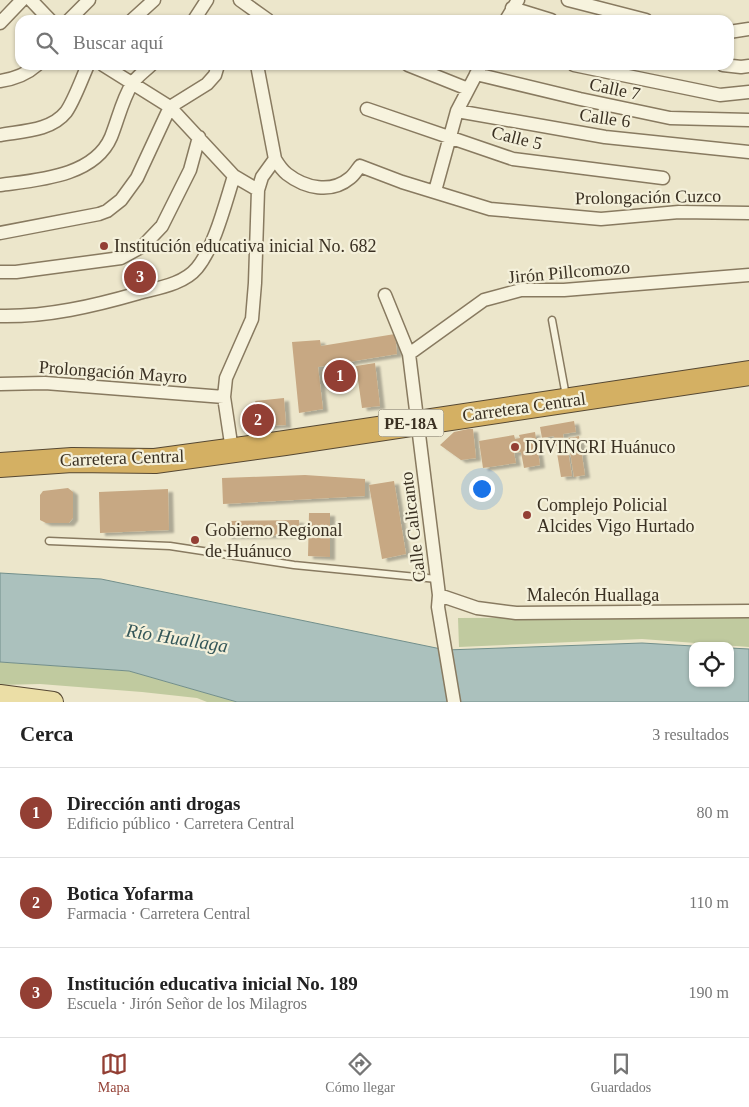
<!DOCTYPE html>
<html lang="es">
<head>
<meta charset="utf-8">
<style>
  :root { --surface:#fff; --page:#f2f2f2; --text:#222; --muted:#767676; --line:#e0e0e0; --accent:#933f34 }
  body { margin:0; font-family:"Times New Roman",serif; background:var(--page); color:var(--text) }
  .controls { position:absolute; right:15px; bottom:15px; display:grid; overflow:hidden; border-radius:10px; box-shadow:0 1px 4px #0004 }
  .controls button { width:45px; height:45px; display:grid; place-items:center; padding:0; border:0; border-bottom:1px solid var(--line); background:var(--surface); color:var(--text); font:25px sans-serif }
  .you { position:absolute; left:481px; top:488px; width:18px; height:18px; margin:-12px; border:4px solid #fff; border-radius:50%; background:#1a73e8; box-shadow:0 0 0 8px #1a73e833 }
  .badge { display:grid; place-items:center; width:32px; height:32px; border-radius:50%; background:var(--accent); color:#fff; font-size:16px; font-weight:700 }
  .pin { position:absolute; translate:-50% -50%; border:2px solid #fff; box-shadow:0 1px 5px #0006 }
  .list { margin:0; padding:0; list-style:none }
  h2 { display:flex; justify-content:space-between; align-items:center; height:65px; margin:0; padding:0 20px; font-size:21px }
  h2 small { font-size:16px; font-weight:400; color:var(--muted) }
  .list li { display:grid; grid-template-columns:32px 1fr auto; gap:15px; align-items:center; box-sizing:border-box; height:90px; padding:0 20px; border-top:1px solid var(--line) }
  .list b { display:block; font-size:19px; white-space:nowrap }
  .list p { margin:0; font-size:16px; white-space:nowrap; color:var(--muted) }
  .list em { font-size:16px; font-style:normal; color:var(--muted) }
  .icon { flex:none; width:28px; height:28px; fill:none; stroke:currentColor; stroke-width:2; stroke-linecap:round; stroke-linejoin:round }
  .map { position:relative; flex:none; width:749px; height:702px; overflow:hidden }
  .search { position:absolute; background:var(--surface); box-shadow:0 1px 4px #0004; left:15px; right:15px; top:15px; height:55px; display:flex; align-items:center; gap:12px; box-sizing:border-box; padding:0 18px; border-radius:15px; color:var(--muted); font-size:19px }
  .sheet { height:335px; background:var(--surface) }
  nav { display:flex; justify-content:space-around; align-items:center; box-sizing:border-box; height:70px; border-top:1px solid var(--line); background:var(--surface); font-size:14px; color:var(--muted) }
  nav a { display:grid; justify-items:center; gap:2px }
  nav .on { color:var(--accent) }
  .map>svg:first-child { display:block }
  .green { fill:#c0ca9f }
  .water { fill:#abc1bd; stroke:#728f8b }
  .building { fill:#c7a883; filter:url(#shadow) }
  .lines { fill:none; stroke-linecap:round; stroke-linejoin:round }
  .lane-casing { stroke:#887a60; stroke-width:9 }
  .street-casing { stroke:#887a60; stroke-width:15 }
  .primary-casing { stroke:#564833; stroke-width:22 }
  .highway-casing { stroke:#564833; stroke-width:26 }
  .lane { stroke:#f7f3de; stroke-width:6 }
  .street { stroke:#f7f3de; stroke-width:12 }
  .primary { stroke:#ebdea6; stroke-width:20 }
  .highway { stroke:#d4b063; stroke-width:24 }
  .poi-dot { fill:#933f34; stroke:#f4f0da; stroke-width:2 }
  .labels { text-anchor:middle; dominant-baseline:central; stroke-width:4.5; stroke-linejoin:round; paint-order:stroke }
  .shield { fill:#f4f0da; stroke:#726a59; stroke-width:1 }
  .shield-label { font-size:16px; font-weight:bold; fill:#3a3022 }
  .street-label { font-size:18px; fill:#3a3022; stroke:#f4f0da }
  .poi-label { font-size:18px; fill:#3a3022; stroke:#f4f0da; text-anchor:start }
  .water-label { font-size:19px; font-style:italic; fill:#335658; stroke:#f4f0da }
</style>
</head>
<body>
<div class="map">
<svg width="749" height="702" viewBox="0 0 749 702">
  <defs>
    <filter id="shadow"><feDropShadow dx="5" dy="3" stdDeviation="1" flood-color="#0004"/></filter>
  </defs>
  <rect width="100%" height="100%" fill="#ece6cb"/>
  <path class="green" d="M749,617V647L642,639L459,647L458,618Z
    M0,662L129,671L237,702H207L197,698L142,692L40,684L0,685Z"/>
  <path class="water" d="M0,573L101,579L446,650L642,643L693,646V683H730V648L749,649V702H237L129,671L0,662Z"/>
  <path class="building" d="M395,334L397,354L318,367L323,409L299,413L292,342L320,340L321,346Z
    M375,363L380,406L362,408L356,366Z
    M284,398L286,425L260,426L254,422L253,406L256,403L255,401Z
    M574,421L576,432L563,434L564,444L555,446L554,436L542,438L540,427Z
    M468,429H473L476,458L461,460L440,445L454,432Z
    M535,432L540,465L524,468L521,452L514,453L516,463L483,468L479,441L514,435L515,439L520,438L519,435Z
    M579,436L585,475L574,477L568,438Z
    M568,451L572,476L561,477L557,453Z
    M305,475L365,479V496L223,504L222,478Z
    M394,481L406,554L382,559L369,485Z
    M68,488L73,492V518L69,523H46L40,520V495L43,491Z
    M168,489L169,530L100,533L99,492Z
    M309,513H330V557L308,556Z
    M299,520L300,535L226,536V521Z"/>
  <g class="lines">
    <g class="lane-casing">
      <path id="lane" d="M552,320L566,396
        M49,541L170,546L294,565L437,579"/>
    </g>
    <g class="street-casing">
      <path id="street" d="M31,0L50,20
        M240,0L268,20
        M568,0L646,20
        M512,8L551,20
        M69,20L89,0
        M132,20L154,0
        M194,20L207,0
        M506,20L518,0
        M0,23L22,0
        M729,32L749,29
        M103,65L170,107L234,176L258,190
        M408,65L468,89
        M574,65L720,95L749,92
        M723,65L741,67L749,66
        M476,74L580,99L670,118L749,120
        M0,81C14,79 27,74 37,65
        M367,109L513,159L663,178
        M457,111L605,137L749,152
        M0,135C22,131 51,131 66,112C74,101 82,78 88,65
        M275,159C278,164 282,170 287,174C305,188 331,194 350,178C354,175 357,170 360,166L402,182L490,209L601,219L679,212L749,213
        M0,185C36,180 94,177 111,137C118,120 122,100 132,84C136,77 145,71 151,65
        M435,191L457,111L481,65
        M0,233L99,214L107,211L121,200L137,178L170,107L207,84L215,75L218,65
        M0,272H16L121,258L143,246L162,226L190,170L199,137
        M385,295L409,354L439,595L438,607L454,702
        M0,316C47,317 94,306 139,293C158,288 184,284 197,268C215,246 225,204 234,176
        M409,354L484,300L521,290H564L749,275
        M0,384L45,383L224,397
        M232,450L224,397L226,378L252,319L255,283L258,190L262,177L275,159L257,65
        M439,595L477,608L516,613L749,611"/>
    </g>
    <g class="primary-casing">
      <path id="primary" d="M0,695L53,702"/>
    </g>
    <g class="highway-casing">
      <path id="highway" d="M0,465L72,460L155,461L285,443L749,373"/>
    </g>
    <use href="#lane" class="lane"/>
    <use href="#street" class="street"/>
    <use href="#primary" class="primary"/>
    <use href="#highway" class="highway"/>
  </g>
  <g class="poi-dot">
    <circle cx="104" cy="246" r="5"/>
    <circle cx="515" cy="447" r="5"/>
    <circle cx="527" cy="515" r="5"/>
    <circle cx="195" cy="540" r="5"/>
  </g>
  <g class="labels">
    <rect class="shield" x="378.5" y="409.5" width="65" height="27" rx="4"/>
    <g class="shield-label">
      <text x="411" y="423">PE-18A</text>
    </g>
    <g class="street-label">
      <text transform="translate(615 89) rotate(12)">Calle 7</text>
      <text transform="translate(605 118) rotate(8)">Calle 6</text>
      <text transform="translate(517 138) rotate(14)">Calle 5</text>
      <text transform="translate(648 197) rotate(-1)">Prolongación Cuzco</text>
      <text transform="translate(569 272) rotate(-5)">Jirón Pillcomozo</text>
      <text transform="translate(113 372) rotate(4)">Prolongación Mayro</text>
      <text transform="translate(524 407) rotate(-8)">Carretera Central</text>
      <text transform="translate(122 458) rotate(-2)">Carretera Central</text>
      <text transform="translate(413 527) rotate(-97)">Calle Calicanto</text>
      <text x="593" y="595">Malecón Huallaga</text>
    </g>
    <g class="poi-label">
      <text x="114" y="246">Institución educativa inicial No. 682</text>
      <text x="525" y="447">DIVINCRI Huánuco</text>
      <text x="537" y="505">Complejo Policial<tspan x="537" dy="21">Alcides Vigo Hurtado</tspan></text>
      <text x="205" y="530">Gobierno Regional<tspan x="205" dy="21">de Huánuco</tspan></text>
    </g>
    <g class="water-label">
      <text transform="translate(177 638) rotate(9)">Río Huallaga</text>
    </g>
  </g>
</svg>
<div class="controls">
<button><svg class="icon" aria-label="locate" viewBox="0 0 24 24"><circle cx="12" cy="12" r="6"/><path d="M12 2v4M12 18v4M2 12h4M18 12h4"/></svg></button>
</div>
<div class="you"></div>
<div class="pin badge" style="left:340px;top:376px">1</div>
<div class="pin badge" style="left:258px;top:420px">2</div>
<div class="pin badge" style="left:140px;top:277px">3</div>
<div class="search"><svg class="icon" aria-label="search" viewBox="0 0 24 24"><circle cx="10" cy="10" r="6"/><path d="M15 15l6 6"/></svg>Buscar aquí</div>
</div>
<section class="sheet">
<h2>Cerca<small>3 resultados</small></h2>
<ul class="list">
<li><span class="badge">1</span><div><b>Dirección anti drogas</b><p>Edificio público · Carretera Central</p></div><em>80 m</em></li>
<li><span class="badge">2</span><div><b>Botica Yofarma</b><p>Farmacia · Carretera Central</p></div><em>110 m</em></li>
<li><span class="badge">3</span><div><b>Institución educativa inicial No. 189</b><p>Escuela · Jirón Señor de los Milagros</p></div><em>190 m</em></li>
</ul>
</section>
<nav>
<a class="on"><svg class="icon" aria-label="map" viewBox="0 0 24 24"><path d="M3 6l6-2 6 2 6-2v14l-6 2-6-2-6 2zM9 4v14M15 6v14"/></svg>Mapa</a>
<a><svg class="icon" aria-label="directions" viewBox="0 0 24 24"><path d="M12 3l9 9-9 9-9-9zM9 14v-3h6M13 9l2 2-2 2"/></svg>Cómo llegar</a>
<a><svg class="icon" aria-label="saved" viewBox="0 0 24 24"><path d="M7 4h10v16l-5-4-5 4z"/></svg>Guardados</a>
</nav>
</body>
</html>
